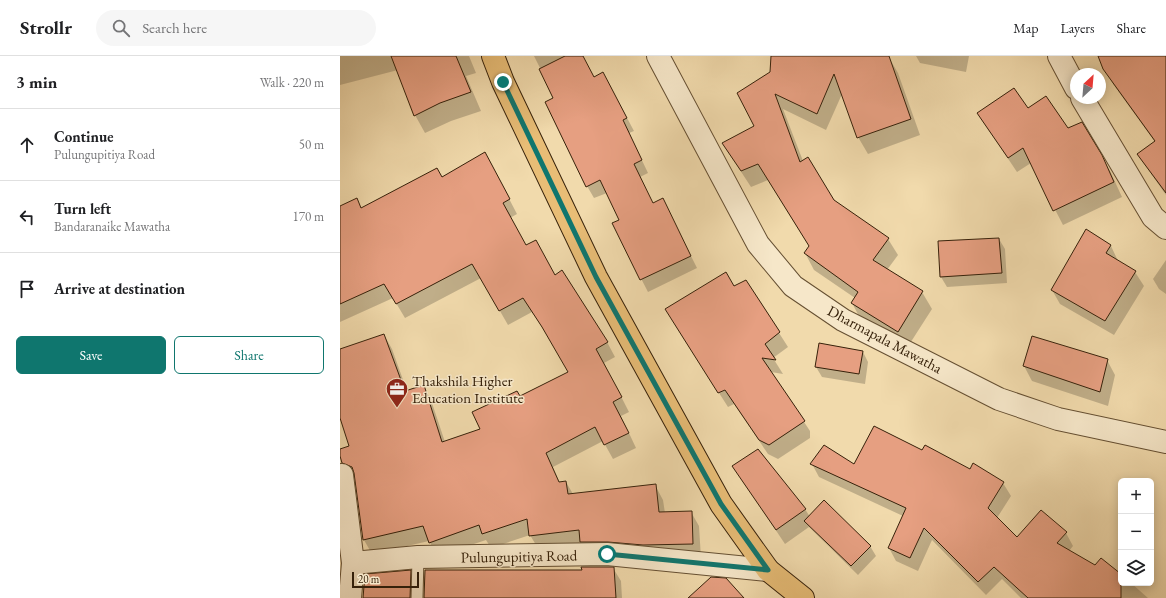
<!DOCTYPE html>
<html lang="en">
<head>
<meta charset="utf-8">
<style>
  :root { --surface:#fff; --page:#f6f6f6; --text:#202124; --muted:#757577; --line:#e0e0e0; --accent:#0f766e }
  body { margin:0; font-family:"EB Garamond",serif; background:var(--page); color:var(--text) }
  .controls { position:absolute; right:12px; bottom:12px; display:grid; overflow:hidden; border-radius:6px; box-shadow:0 2px 10px #0003 }
  .controls button { width:36px; height:36px; display:grid; place-items:center; padding:0; border:0; border-bottom:1px solid var(--line); background:var(--surface); color:var(--text); font:20px sans-serif }
  .compass { position:absolute; left:730px; top:12px; width:36px; height:36px; border-radius:50%; background:var(--surface); box-shadow:0 2px 10px #0003; rotate:26deg }
  .scale { position:absolute; left:12px; bottom:10px; width:67px; box-sizing:border-box; padding-left:4px; border:2px solid #36210a; border-top:0; font-size:11px; line-height:14px; white-space:nowrap; color:#36210a; -webkit-text-stroke:3px #f6e7c9; paint-order:stroke }
  .stop { position:absolute; width:12px; height:12px; margin:-9px; border:3px solid #0f766e; border-radius:50%; background:#fff }
  .stop.end { background:#0f766e; border-color:#fff; box-shadow:0 1px 4px #0008 }
  .list { margin:0; padding:0; list-style:none }
  h2 { display:flex; justify-content:space-between; align-items:center; height:52px; margin:0; padding:0 16px; font-size:17px }
  h2 small { font-size:13px; font-weight:400; color:var(--muted) }
  .list li { display:grid; grid-template-columns:26px 1fr auto; gap:12px; align-items:center; box-sizing:border-box; height:72px; padding:0 16px; border-top:1px solid var(--line) }
  .list b { display:block; font-size:15px; white-space:nowrap }
  .list p { margin:0; font-size:13px; white-space:nowrap; color:var(--muted) }
  .list em { font-size:13px; font-style:normal; color:var(--muted) }
  .actions { display:flex; gap:8px; padding:12px 16px }
  .actions a { flex:1; padding:9px 0; border:1px solid var(--accent); border-radius:6px; text-align:center; font-size:14px; color:var(--accent) }
  .actions .main { background:var(--accent); color:#fff }
  .icon { flex:none; width:22px; height:22px; fill:none; stroke:currentColor; stroke-width:2; stroke-linecap:round; stroke-linejoin:round }
  .map { position:relative; flex:none; width:826px; height:542px; overflow:hidden }
  header { display:flex; align-items:center; gap:24px; box-sizing:border-box; height:56px; padding:0 20px; background:var(--surface); border-bottom:1px solid var(--line) }
  header strong { font-size:19px }
  nav { display:flex; gap:22px; margin-inline-start:auto; font-size:14px }
  .search { width:280px; height:36px; background:var(--page); display:flex; align-items:center; gap:10px; box-sizing:border-box; padding:0 14px; border-radius:22px; color:var(--muted); font-size:15px }
  main { display:flex }
  aside { flex:1; background:var(--surface) }
  .map>svg:first-child { display:block }
  .shadow { fill:#0003 }
  .building { fill:#e69f81; stroke:#36210a }
  .lines { fill:none; stroke-linecap:round; stroke-linejoin:round }
  .service-casing { stroke:#654f32; stroke-width:13 }
  .minor-casing { stroke:#654f32; stroke-width:24 }
  .primary-casing { stroke:#36210a; stroke-width:24 }
  .service { stroke:#f6e7c9; stroke-width:11 }
  .minor { stroke:#f6e7c9; stroke-width:22 }
  .primary { stroke:#e8bd76; stroke-width:22 }
  .route { stroke:#0f766e; stroke-width:5 }
  .labels { text-anchor:middle; dominant-baseline:central; stroke-width:3; stroke-linejoin:round; paint-order:stroke }
  .street-label { font-size:15px; fill:#36210a; stroke:#f6e7c9 }
  .poi-label { font-size:15px; fill:#36210a; stroke:#f6e7c9; text-anchor:start }
</style>
</head>
<body>
<header>
<strong>Strollr</strong>
<div class="search"><svg class="icon" aria-label="search" viewBox="0 0 24 24"><circle cx="10" cy="10" r="6"/><path d="M15 15l6 6"/></svg>Search here</div>
<nav><a>Map</a><a>Layers</a><a>Share</a></nav>
</header>
<main>
<aside>
<h2>3 min<small>Walk · 220 m</small></h2>
<ul class="list">
<li><svg class="icon" aria-label="ahead" viewBox="0 0 24 24"><path d="M12 20V5M6 11l6-6 6 6"/></svg><div><b>Continue</b><p>Pulungupitiya Road</p></div><em>50 m</em></li>
<li><svg class="icon" aria-label="left" viewBox="0 0 24 24"><path d="M17 20v-9H6M10 6l-5 5 5 5"/></svg><div><b>Turn left</b><p>Bandaranaike Mawatha</p></div><em>170 m</em></li>
<li><svg class="icon" aria-label="arrive" viewBox="0 0 24 24"><path d="M6 21V4h12l-3 4 3 4H6"/></svg><div><b>Arrive at destination</b></div></li>
</ul>
<div class="actions"><a class="main">Save</a><a>Share</a></div>
</aside>
<div class="map">
<svg width="826" height="542" viewBox="0 0 826 542">
  <rect width="100%" height="100%" fill="#f1daac"/>
  <filter id="stains"><feTurbulence type="fractalNoise" baseFrequency=".005" numOctaves="4"/><feColorMatrix values="0 0 0 0 .2 0 0 0 0 .09 0 0 0 0 .02 0 0 0 .5 -.17"/></filter>
  <radialGradient id="worn" r=".72"><stop offset=".6" stop-color="#630" stop-opacity="0"/><stop offset="1" stop-color="#630" stop-opacity=".3"/></radialGradient>
  <path class="shadow" d="M0,0H129L136,17L126,20L141,55L111,65L85,77L75,59L58,14L0,29Z
    M194,0H242L254,22L270,30L294,75L289,77L308,117L300,121L313,148L323,144L357,212L308,236L273,168L280,164L267,137L254,142L247,130L215,42Z
    M432,0H548L558,17L580,79L528,98L518,81L502,38L486,74L443,53L463,105L493,144L548,183L558,199L547,214L582,236L592,253L567,292L521,264L512,247L515,242L474,214L465,197L470,191L428,124L411,131L383,88L416,70L431,17Z
    M576,0H629L626,16L580,7Z
    M759,0H826V139L798,99L815,86L773,28Z
    M688,54L728,73L741,67L770,115L782,141L723,169L691,107L677,116L638,58Z
    M153,112L177,158L170,162L186,190L215,220L267,286L275,301L264,307L289,356L281,360L296,392L273,403L263,385L213,411L220,427L226,426L233,438L315,429L323,444L325,457L351,456L359,470L361,502L199,494L190,479L151,492L146,484L98,500L89,485L32,498L24,484L16,423L12,421L0,397V394L11,391L0,359V295L44,279L52,293L67,335L83,330L91,344L105,386L141,374L180,342L229,316L211,284L192,256L168,269L141,222L65,262L53,242L0,266V151L16,144L22,153L102,122Z
    M746,175L771,190L778,205L795,216L804,230L774,279L720,248L712,234Z
    M659,183L665,193L667,227L607,231L601,221L599,186Z
    M826,204V238L819,233L813,223Z
    M406,225L448,291L433,302L443,318L431,316L470,375V382L438,403L428,398L394,348L388,351L335,268Z
    M523,296L528,306L525,328L482,321L476,311Z
    M767,304L775,319L768,350L692,325L684,310Z
    M583,395L663,427L671,440L657,462L677,482L726,477L733,490L729,495L755,511L781,519V527H791L808,542H681L662,523L646,539L592,484L578,515L556,505L549,492L563,460L479,421L472,408L514,409Z
    M393,410L465,453L470,461L530,490L536,500L518,519L469,471L445,488Z
    M273,512L281,525L282,542H85L243,515Z
    M70,515L78,528L77,542H24Z"/>
  <path class="building" d="M51,0H116L131,36L100,47L74,60Z
    M225,0H243L254,21L263,16L287,62L283,64L302,104L294,108L313,147L323,142L351,200L300,224L272,167L279,164L260,124L246,131L205,46L213,42L199,13Z
    M431,0H549L571,63L517,82L494,18L477,58L435,38L460,106L468,101L494,144L549,182L533,204L583,235L558,276L511,247L518,236L464,197L469,190L418,108L401,115L382,87L414,70L397,37L430,16Z
    M758,0H826V137L797,98L815,85L763,13Z
    M674,32L688,52L706,40L728,72L742,66L762,99L774,126L713,155L683,92L668,102L637,57Z
    M145,96L170,143L163,147L186,189L196,184L215,219L222,214L268,286L256,293L282,341L273,346L289,377L264,389L255,371L206,397L219,426L226,425L228,438L316,428L319,456L352,455L353,488L303,489L268,486H240L239,474L189,480L187,463L142,478L139,469L89,487L83,470L23,484L14,417L12,411L2,407L0,400V393L9,390L0,362V293L44,278L65,335L84,329L102,386L140,373L132,356L177,335L180,340L228,316L202,271L183,242L159,255L132,208L56,248L44,228L0,248V150L17,142L21,152L97,112L102,121Z
    M746,173L771,189L766,197L796,215L765,265L711,234Z
    M659,182L662,217L600,221L598,185Z
    M386,216L394,230L406,224L440,276L425,288L436,304L422,302L465,365L429,389L419,384L385,334L378,337L325,253Z
    M692,280L768,303L760,336L683,310Z
    M479,287L523,295L519,318L475,311Z
    M534,370L582,394L585,389L630,413L633,407L664,426L648,452L677,481L701,454L727,476L717,487L755,509L761,502L781,518V542H688L654,511L638,526L584,472L570,502L548,492L566,452L470,408L484,389L514,408Z
    M418,393L466,453L436,474L392,410Z
    M484,444L531,490L511,510L464,465Z
    M241,511H274L276,542H84L85,514H242Z
    M71,514L70,542H23L25,518Z
    M371,521L386,522L404,542H348Z"/>
  <g class="lines">
    <g class="service-casing">
      <path id="service" d="M77,542L78,501"/>
    </g>
    <g class="minor-casing">
      <path id="minor" d="M318,0L418,188L453,230L503,264L659,343L718,363L826,386
        M719,0L736,32
        M742,42L813,161L826,172
        M2,419L13,507
        M10,542L13,507L78,501L267,498L428,514"/>
    </g>
    <g class="primary-casing">
      <path id="primary" d="M153,0L163,26L256,221L381,448L428,514L463,542"/>
    </g>
    <use href="#service" class="service"/>
    <use href="#minor" class="minor"/>
    <use href="#primary" class="primary"/>
  </g>
  <g class="lines">
    <path class="route" d="M163,26L256,221L381,448L428,514L267,498"/>
  </g>
  <defs>
    <g id="office-pin" transform="scale(1.15)"><path d="M0 17L-7.5 6A9.5 9.5 0 1 1 7.5 6Z" fill="#8f2418" stroke="#f6e7c9"/><path d="M-6-3h4V-5.5h4V-3h4V5H-6ZM-1-4.5V-3h2v-1.5ZM-6 0V1H6V0Z" fill="#fff"/></g>
  </defs>
  <g fill-rule="evenodd">
    <use href="#office-pin" x="57" y="333"/>
  </g>
  <g class="labels">
    <g class="street-label">
      <text transform="translate(545 283) rotate(28)">Dharmapala Mawatha</text>
      <text transform="translate(179 500) rotate(-1)">Pulungupitiya Road</text>
    </g>
    <g class="poi-label">
      <text x="72" y="324">Thakshila Higher<tspan x="72" dy="17">Education Institute</tspan></text>
    </g>
  </g>
  <rect width="100%" height="100%" filter="url(#stains)"/>
  <rect width="100%" height="100%" fill="url(#worn)"/>
</svg>
<div class="controls">
<button>+</button>
<button>−</button>
<button><svg class="icon" aria-label="layers" viewBox="0 0 24 24"><path d="M12 4l9 5-9 5-9-5zM3 14l9 5 9-5"/></svg></button>
</div>
<svg class="compass" viewBox="-18 -18 36 36"><path d="M0-13l5 13h-10z" fill="#e53935"/><path d="M0 13l5-13h-10z" fill="#757577"/></svg>
<div class="scale">20 m</div>
<div class="stop" style="left:267px;top:498px"></div>
<div class="stop end" style="left:163px;top:26px"></div>
</div>
</main>
</body>
</html>
